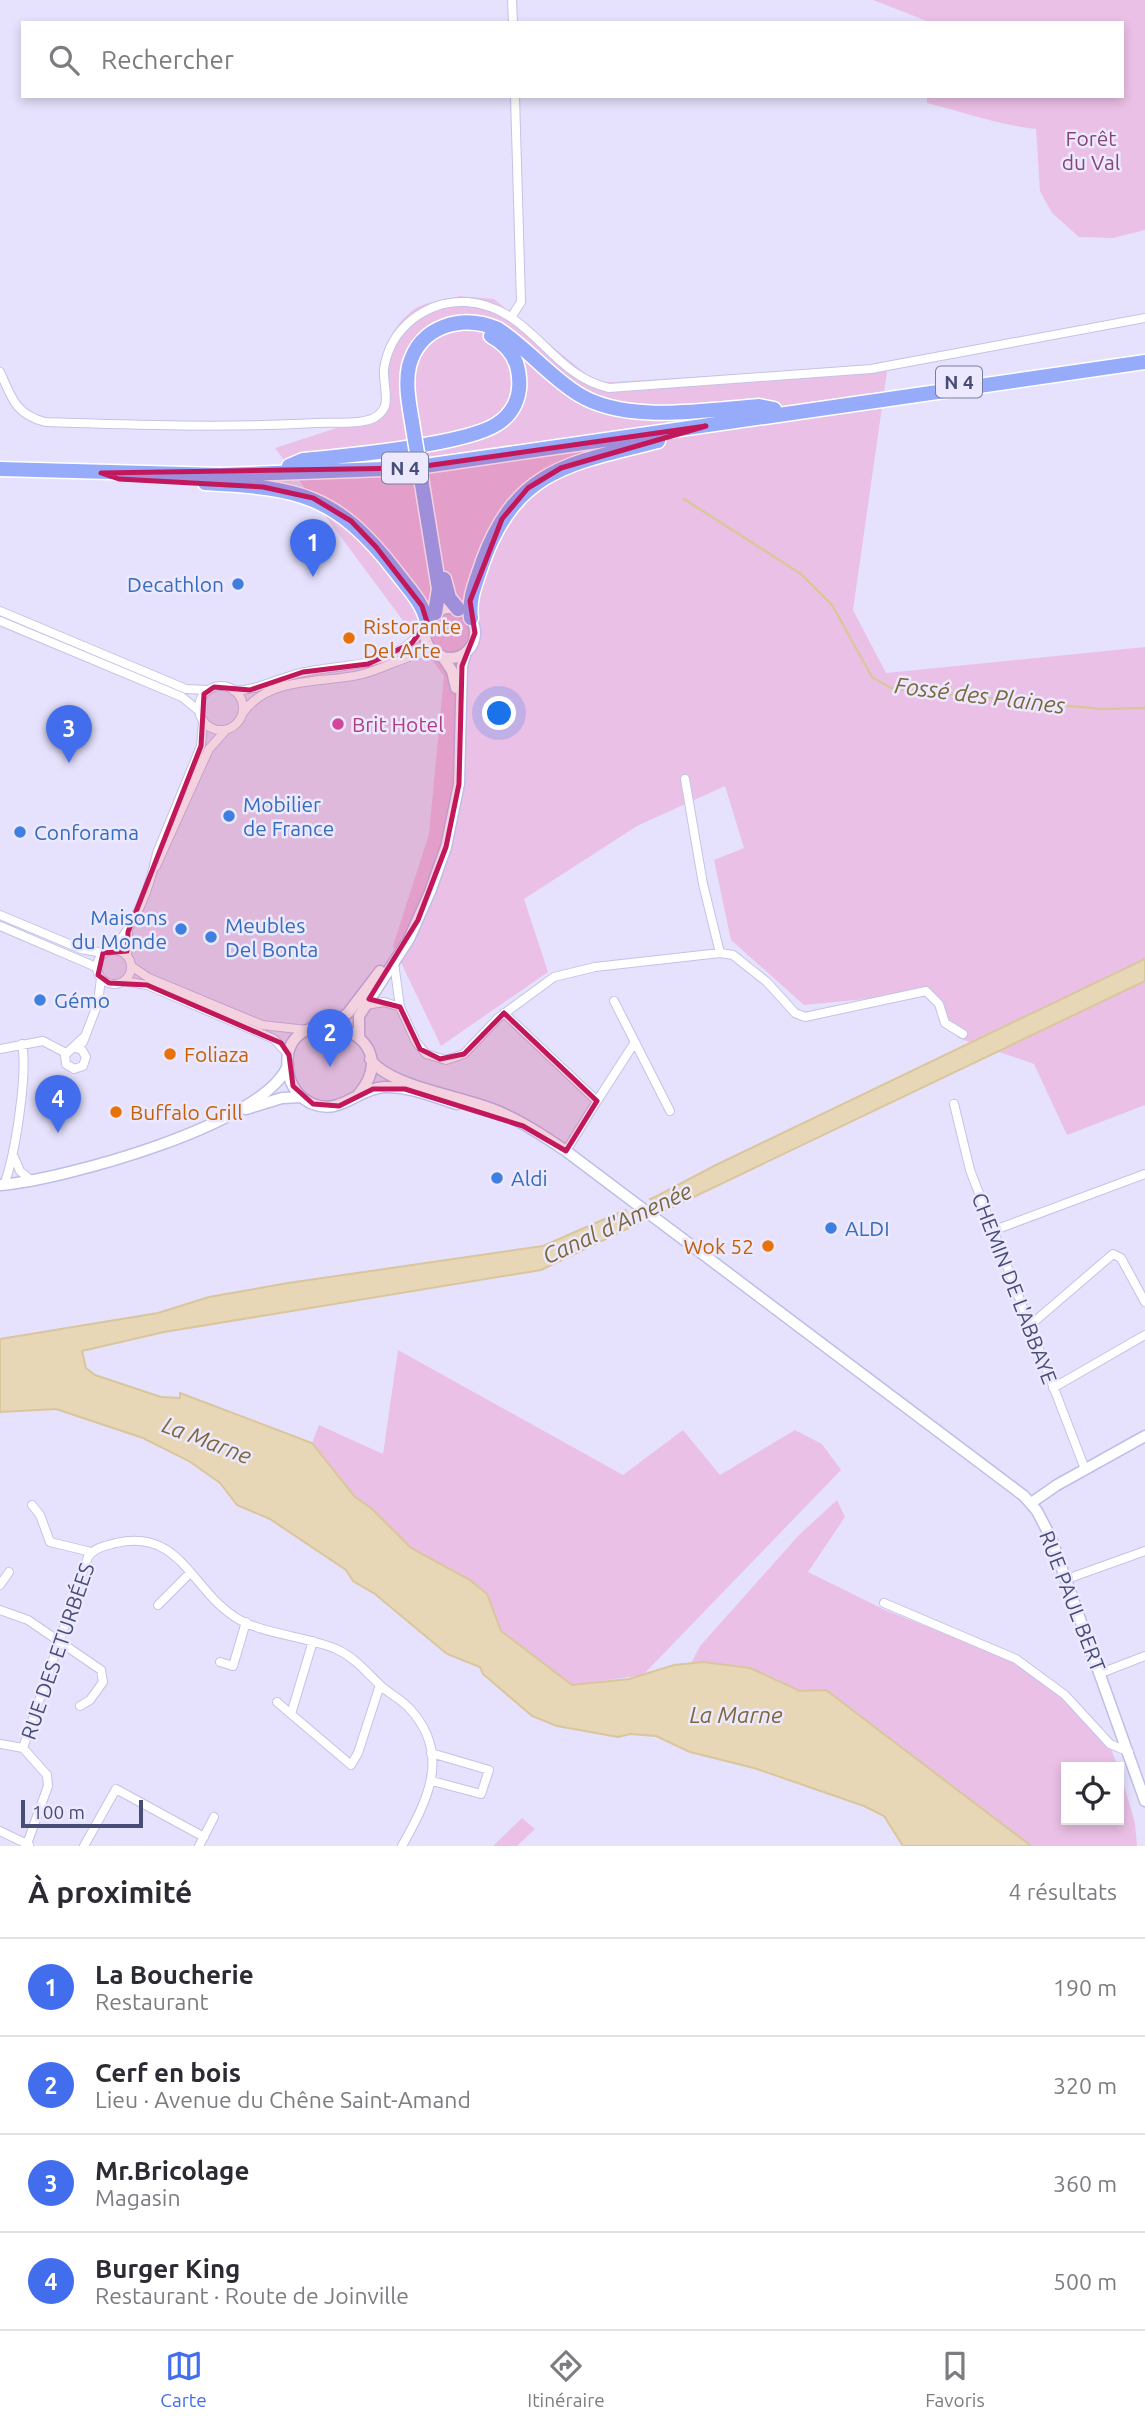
<!DOCTYPE html>
<html lang="fr">
<head>
<meta charset="utf-8">
<style>
  :root { --surface:#fff; --page:#f2f2f3; --text:#2b2b33; --muted:#7c7c81; --line:#e1e1e2; --accent:#426eed }
  body { margin:0; font-family:Ubuntu,sans-serif; background:var(--page); color:var(--text) }
  .controls { position:absolute; right:21px; bottom:21px; display:grid; overflow:hidden; border-radius:0px; box-shadow:0 4px 10px #0003 }
  .controls button { width:63px; height:63px; display:grid; place-items:center; padding:0; border:0; border-bottom:2px solid var(--line); background:var(--surface); color:var(--text); font:35px sans-serif }
  .scale { position:absolute; left:21px; bottom:18px; width:122px; box-sizing:border-box; padding-left:7px; border:4px solid #474d76; border-top:0; font-size:19px; line-height:24px; white-space:nowrap; color:#474d76; -webkit-text-stroke:5px #ece9ff; paint-order:stroke }
  .you { position:absolute; left:500px; top:714px; width:24px; height:24px; margin:-18px; border:5px solid #fff; border-radius:50%; background:#1a73e8; box-shadow:0 0 0 10px #1a73e833 }
  .badge { display:grid; place-items:center; width:46px; height:46px; border-radius:50%; background:var(--accent); color:#fff; font-size:23px; font-weight:700 }
  .pin { position:absolute; translate:-50% -58px; filter:drop-shadow(0 2px 4px #0008) }
  .pin::after { content:''; position:absolute; top:37px; width:24px; height:21px; background:inherit; clip-path:polygon(0 0,100% 0,50% 100%) }
  .list { margin:0; padding:0; list-style:none }
  h2 { display:flex; justify-content:space-between; align-items:center; height:91px; margin:0; padding:0 28px; font-size:30px }
  h2 small { font-size:23px; font-weight:400; color:var(--muted) }
  .list li { display:grid; grid-template-columns:46px 1fr auto; gap:21px; align-items:center; box-sizing:border-box; height:98px; padding:0 28px; border-top:2px solid var(--line) }
  .list b { display:block; font-size:26px; white-space:nowrap }
  .list p { margin:0; font-size:23px; white-space:nowrap; color:var(--muted) }
  .list em { font-size:23px; font-style:normal; color:var(--muted) }
  .icon { flex:none; width:38px; height:38px; fill:none; stroke:currentColor; stroke-width:2; stroke-linecap:round; stroke-linejoin:round }
  .map { position:relative; flex:none; width:1145px; height:1846px; overflow:hidden }
  .search { position:absolute; background:var(--surface); box-shadow:0 4px 10px #0003; left:21px; right:21px; top:21px; height:77px; display:flex; align-items:center; gap:18px; box-sizing:border-box; padding:0 24px; border-radius:0px; color:var(--muted); font-size:26px }
  .sheet { height:483px; background:var(--surface) }
  nav { display:flex; justify-content:space-around; align-items:center; box-sizing:border-box; height:98px; border-top:2px solid var(--line); background:var(--surface); font-size:19px; color:var(--muted) }
  nav a { display:grid; justify-items:center; gap:4px }
  nav .on { color:var(--accent) }
  .map>svg:first-child { display:block }
  .green { fill:#ebc0e6 }
  .water { fill:#e7d7b6; stroke:#dac69c; stroke-width:2 }
  .pier { fill:#e6e2fd }
  .lines { fill:none; stroke-linecap:round; stroke-linejoin:round }
  .stream { stroke:#dac69c; stroke-width:2.5 }
  .street-casing { stroke:#c3c3e7; stroke-width:10 }
  .secondary-casing { stroke:#bdbee9; stroke-width:13 }
  .highway-casing { stroke:#fff; stroke-width:17 }
  .street { stroke:#fff; stroke-width:8 }
  .secondary { stroke:#fff; stroke-width:10 }
  .highway { stroke:#96acfa; stroke-width:14 }
  .highway-bridge-casing { stroke:#fff; stroke-width:17; stroke-linecap:butt }
  .highway-bridge { stroke:#96acfa; stroke-width:14 }
  .marked { fill:#c2185b; fill-opacity:0.2; stroke:#c2185b; stroke-width:5; stroke-linejoin:round }
  .shop-dot { fill:#3f7fe0; stroke:#ece9ff; stroke-width:2.5 }
  .food-dot { fill:#e8710a; stroke:#ece9ff; stroke-width:2.5 }
  .hotel-dot { fill:#d1479c; stroke:#ece9ff; stroke-width:2.5 }
  .labels { text-anchor:middle; dominant-baseline:central; stroke-width:5; stroke-linejoin:round; paint-order:stroke }
  .shield { fill:#ece9ff; stroke:#787c9f; stroke-width:2 }
  .shield-label { font-size:19px; font-weight:bold; fill:#474d76 }
  .park-label { font-size:21px; fill:#884479; stroke:#ece9ff }
  .shop-label { font-size:21px; fill:#366cbe; stroke:#ece9ff; text-anchor:start }
  .food-label { font-size:21px; fill:#c56008; stroke:#ece9ff; text-anchor:start }
  .hotel-label { font-size:21px; fill:#b23c85; stroke:#ece9ff; text-anchor:start }
  .street-label { font-size:21px; fill:#474d76; stroke:#ece9ff }
  .water-label { font-size:23px; font-style:italic; fill:#7c673a; stroke:#ece9ff }
</style>
</head>
<body>
<div class="map">
<svg width="1145" height="1846" viewBox="0 0 1145 1846">
  <rect width="100%" height="100%" fill="#e6e2fd"/>
  <path class="green" d="M873,0H1145V230L1113,238L1079,237L1052,213L1040,191L1036,129C999,125 963,112 927,103V96H1122V23H932Z
    M460,296L494,299L597,383L888,365L853,610L886,673L1145,647V1105L1067,1135L1034,1064L958,1038L929,993L804,1005L731,940L714,860L744,848L725,786L637,826L524,899L548,972L441,1046L393,946L429,834L444,676L275,448L383,413C382,373 377,339 412,311C422,302 446,300 460,296Z
    M398,1350L623,1475L683,1430L720,1475L795,1430L822,1444L841,1470L643,1675L572,1685L501,1631L487,1594L470,1580L411,1548L371,1508L355,1497L312,1443L319,1425L383,1454Z
    M837,1500L845,1517L808,1572L885,1610L1016,1662L1061,1696L1111,1749L1118,1767H1066V1820H1119V1768L1135,1823L1137,1846H1031L826,1690L800,1691L751,1669L734,1665H690L700,1646L799,1535Z
    M522,1818L535,1829L517,1846H493Z"/>
  <path class="water" d="M1145,959V981L541,1270L164,1332L82,1351L86,1368L95,1375L161,1397L180,1398V1393L312,1443L355,1497L371,1508L411,1548L470,1580L487,1594L501,1631L572,1685L629,1679L674,1665L703,1662L750,1668L800,1691L826,1690L1031,1846H903L884,1816L864,1806L754,1768L690,1752L656,1736L630,1734L618,1737L557,1726L532,1716L483,1674L480,1667L447,1654L375,1594L353,1581L346,1570L270,1519L237,1505L220,1483L189,1461L143,1438L56,1409L0,1412V1339L158,1313L209,1297L288,1283L543,1246L655,1197L716,1165Z"/>
  <path class="pier" d="M646,1197L668,1215L646,1225L623,1207Z"/>
  <g class="lines">
    <path class="stream" d="M684,499L801,574L832,605L872,677L891,688L1101,709L1145,708"/>
    <g class="street-casing">
      <path id="street" d="M512,0L513,23
        M512,316L521,302L515,96
        M0,372C12,398 15,414 45,422C135,425 226,428 316,423C334,422 358,425 374,418C379,415 383,411 385,406C388,395 383,381 384,369C390,328 426,300 467,302C532,307 551,376 609,388L871,369L1145,318
        M0,611L186,689L208,690
        M0,621L182,697L199,711
        M199 708a22 22 0 1 1 44 0a22 22 0 1 1-44 0Z
        M234,691C257,690 275,680 296,674C345,661 386,673 425,629
        M243,713C269,675 324,684 363,674C387,668 409,652 435,653
        M685,779L703,884L720,953
        M156,866L209,749L226,730
        M0,915L81,949L103,953
        M0,926L96,967
        M113,949C136,923 150,887 157,853L201,746L203,722
        M97 967a17 17 0 1 1 34 0a17 17 0 1 1-34 0Z
        M127,955L128,932
        M394,963L400,1007L416,1042L426,1054L446,1060L464,1054L498,1018L554,977L595,967L720,953L733,955L767,982L795,1013L805,1017L926,991L939,1004L945,1023L963,1034
        M131,966L149,978L262,1025L307,1030
        M124,981L147,985L274,1039L289,1055
        M614,1001L670,1111
        M366,1005L384,1002L400,1007
        M504,1013L597,1101L635,1042
        M83,1042L98,1003L101,978
        M74,1047L82,1050L86,1057L83,1066L74,1069L66,1064L65,1055L83,1038
        M0,1049L43,1041L66,1053
        M954,1104L970,1170L1085,1469
        M566,1151L597,1101
        M14,1157L20,1171L32,1181
        M4,1185C15,1156 28,1073 22,1044
        M992,1231L1145,1174
        M1028,1327L1113,1254L1121,1258L1145,1302
        M1053,1388L1145,1335
        M32,1505L40,1515L50,1542L91,1552
        M1067,1579L1145,1551
        M0,1585L9,1572
        M884,1603L1016,1659L1065,1695L1110,1744L1129,1752
        M158,1605L190,1573
        M0,1610L28,1620L101,1670L103,1682L90,1700L80,1706
        M313,1641L291,1714L351,1765L358,1753L380,1685
        M220,1662L233,1666L246,1622
        M1101,1673L1145,1656
        M277,1702L291,1714
        M0,1744L23,1748
        M23,1748L88,1557C95,1547 105,1546 116,1543C180,1528 191,1589 235,1617C258,1633 308,1637 336,1649C355,1657 367,1673 381,1686C390,1694 402,1700 410,1709C452,1755 427,1801 402,1846
        M23,1748L47,1775L48,1786L27,1844
        M431,1753L489,1770L481,1794L432,1781
        M0,1831L29,1845
        M84,1846L116,1789L204,1837
        M199,1846L214,1817"/>
    </g>
    <g class="secondary-casing">
      <path id="secondary" d="M425 633a25 25 0 1 1 50 0a25 25 0 1 1-50 0Z
        M442,656L452,671L456,688
        M331,1025L348,1013L380,971
        M359,1038V1016L409,939L430,892L446,847L459,784L462,666L466,652
        M370,1059C390,1087 462,1096 495,1110C520,1120 544,1136 566,1151L1024,1496L1037,1511L1051,1538L1145,1801
        M358,1095C415,1028 277,993 288,1071C290,1086 300,1099 313,1104C341,1115 357,1089 384,1087C408,1086 434,1097 457,1104
        M246,1109L282,1098L302,1097
        M0,1185C61,1180 265,1125 288,1065
        M1031,1503L1057,1485L1145,1436"/>
    </g>
    <g class="highway-casing">
      <path id="highway" d="M412,422C409,404 405,384 409,366C420,325 462,314 498,329C527,348 549,376 578,394C626,424 704,410 759,406L774,409
        M289,466L303,460C345,456 465,445 497,424C513,414 521,397 519,378C518,359 508,345 491,336
        M0,469L220,475L411,468L1145,362
        M205,483C299,488 336,494 396,572C408,588 423,603 427,622
        M422,484L439,589L435,613
        M444,579L449,598L458,609
        M471,618C468,598 477,580 483,561C517,468 572,463 658,441"/>
    </g>
    <use href="#street" class="street"/>
    <use href="#secondary" class="secondary"/>
    <use href="#highway" class="highway"/>
    <g class="highway-bridge-casing">
      <path id="highway-bridge" d="M412,422L422,484"/>
    </g>
    <use href="#highway-bridge" class="highway-bridge"/>
  </g>
  <path class="marked" d="M706,426L561,468L528,488L502,519L470,601L475,633L462,666L459,784L446,847L418,920L369,999L400,1007L420,1049L440,1059L464,1054L504,1013L597,1101L566,1151L523,1126L405,1089H373L339,1106L313,1104L293,1086L289,1055L281,1043L147,985L109,983L98,975L103,953L127,951L128,932L201,746L204,694L214,687L250,690L303,672L368,664L412,643L427,622L422,606L376,547L351,521L313,498L263,487L119,479L101,473L411,468Z"/>
  <g class="shop-dot">
    <circle cx="238" cy="584" r="7"/>
    <circle cx="229" cy="816" r="7"/>
    <circle cx="20" cy="832" r="7"/>
    <circle cx="181" cy="929" r="7"/>
    <circle cx="211" cy="937" r="7"/>
    <circle cx="40" cy="1000" r="7"/>
    <circle cx="497" cy="1178" r="7"/>
    <circle cx="831" cy="1228" r="7"/>
  </g>
  <g class="food-dot">
    <circle cx="349" cy="638" r="7"/>
    <circle cx="170" cy="1054" r="7"/>
    <circle cx="116" cy="1112" r="7"/>
    <circle cx="768" cy="1246" r="7"/>
  </g>
  <circle class="hotel-dot" cx="338" cy="724" r="7"/>
  <g class="labels">
    <g class="shield">
      <rect x="936" y="366.5" width="46" height="31" rx="5"/>
      <rect x="382" y="452.5" width="46" height="31" rx="5"/>
    </g>
    <g class="shield-label">
      <text x="959" y="382">N 4</text>
      <text x="405" y="468">N 4</text>
    </g>
    <g class="park-label">
      <text x="1091" y="138">Forêt<tspan x="1091" dy="24">du Val</tspan></text>
    </g>
    <g class="shop-label">
      <text x="224" y="584" text-anchor="end">Decathlon</text>
      <text x="243" y="804">Mobilier<tspan x="243" dy="24">de France</tspan></text>
      <text x="34" y="832">Conforama</text>
      <text x="167" y="917" text-anchor="end">Maisons<tspan x="167" dy="24">du Monde</tspan></text>
      <text x="225" y="925">Meubles<tspan x="225" dy="24">Del Bonta</tspan></text>
      <text x="54" y="1000">Gémo</text>
      <text x="511" y="1178">Aldi</text>
      <text x="845" y="1228">ALDI</text>
    </g>
    <g class="food-label">
      <text x="363" y="626">Ristorante<tspan x="363" dy="24">Del Arte</tspan></text>
      <text x="184" y="1054">Foliaza</text>
      <text x="130" y="1112">Buffalo Grill</text>
      <text x="754" y="1246" text-anchor="end">Wok 52</text>
    </g>
    <g class="hotel-label">
      <text x="352" y="724">Brit Hotel</text>
    </g>
    <g class="street-label">
      <text transform="translate(1015 1288) rotate(69)">CHEMIN DE L'ABBAYE</text>
      <text transform="translate(1073 1601) rotate(69)">RUE PAUL BERT</text>
      <text transform="translate(57 1651) rotate(-71)">RUE DES ETURBÉES</text>
    </g>
    <g class="water-label">
      <text transform="translate(980 695) rotate(7)">Fossé des Plaines</text>
      <text transform="translate(617 1223) rotate(-25)">Canal d'Amenée</text>
      <text transform="translate(207 1440) rotate(21)">La Marne</text>
      <text x="736" y="1714">La Marne</text>
    </g>
  </g>
</svg>
<div class="controls">
<button><svg class="icon" aria-label="locate" viewBox="0 0 24 24"><circle cx="12" cy="12" r="6"/><path d="M12 2v4M12 18v4M2 12h4M18 12h4"/></svg></button>
</div>
<div class="scale">100 m</div>
<div class="you"></div>
<div class="pin badge" style="left:313px;top:577px">1</div>
<div class="pin badge" style="left:330px;top:1067px">2</div>
<div class="pin badge" style="left:69px;top:763px">3</div>
<div class="pin badge" style="left:58px;top:1133px">4</div>
<div class="search"><svg class="icon" aria-label="search" viewBox="0 0 24 24"><circle cx="10" cy="10" r="6"/><path d="M15 15l6 6"/></svg>Rechercher</div>
</div>
<section class="sheet">
<h2>À proximité<small>4 résultats</small></h2>
<ul class="list">
<li><span class="badge">1</span><div><b>La Boucherie</b><p>Restaurant</p></div><em>190 m</em></li>
<li><span class="badge">2</span><div><b>Cerf en bois</b><p>Lieu · Avenue du Chêne Saint-Amand</p></div><em>320 m</em></li>
<li><span class="badge">3</span><div><b>Mr.Bricolage</b><p>Magasin</p></div><em>360 m</em></li>
<li><span class="badge">4</span><div><b>Burger King</b><p>Restaurant · Route de Joinville</p></div><em>500 m</em></li>
</ul>
</section>
<nav>
<a class="on"><svg class="icon" aria-label="map" viewBox="0 0 24 24"><path d="M3 6l6-2 6 2 6-2v14l-6 2-6-2-6 2zM9 4v14M15 6v14"/></svg>Carte</a>
<a><svg class="icon" aria-label="directions" viewBox="0 0 24 24"><path d="M12 3l9 9-9 9-9-9zM9 14v-3h6M13 9l2 2-2 2"/></svg>Itinéraire</a>
<a><svg class="icon" aria-label="saved" viewBox="0 0 24 24"><path d="M7 4h10v16l-5-4-5 4z"/></svg>Favoris</a>
</nav>
</body>
</html>
